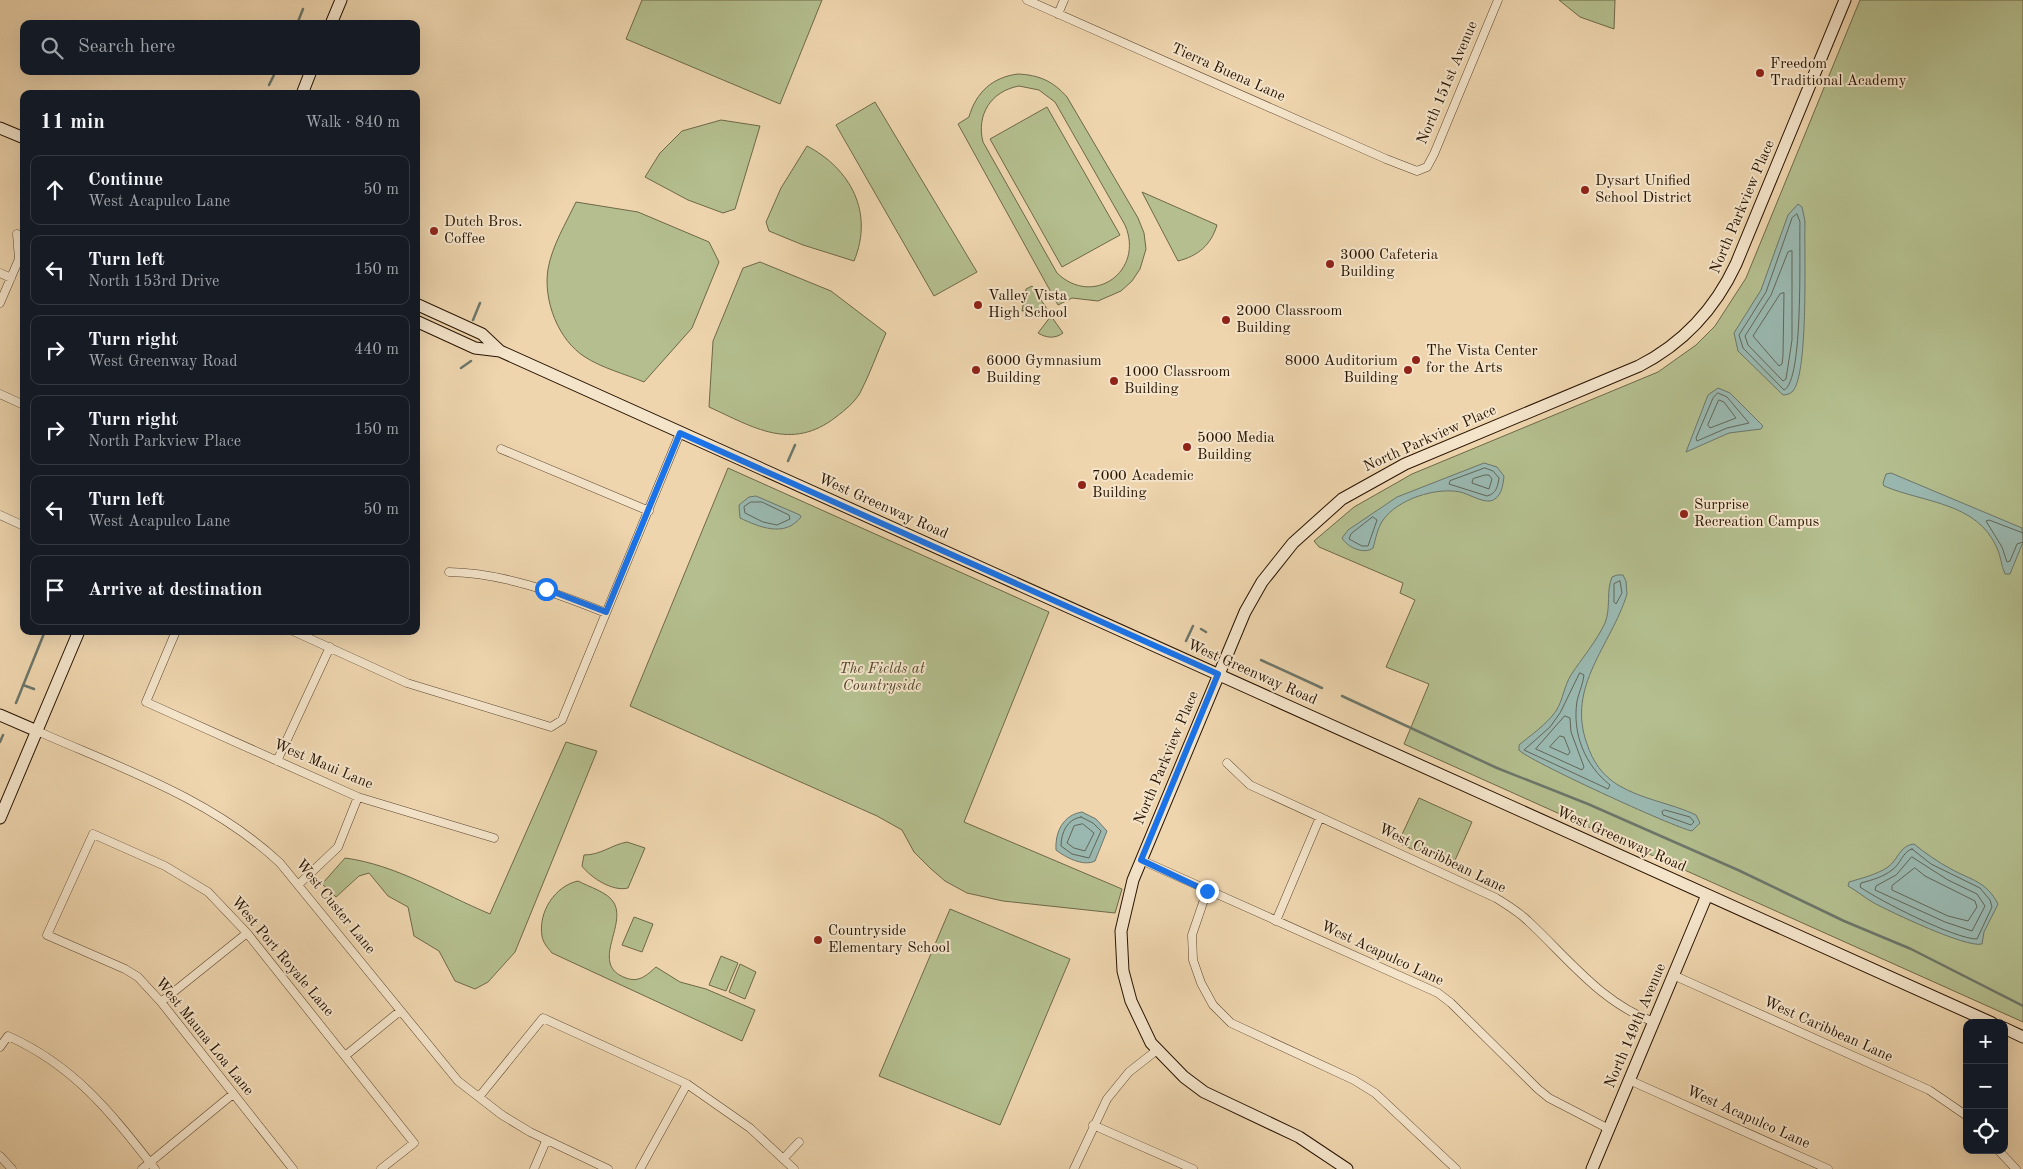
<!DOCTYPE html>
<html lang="en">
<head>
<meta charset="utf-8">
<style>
  :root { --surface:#171b24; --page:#242831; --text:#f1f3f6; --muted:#9ea1a6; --line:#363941 }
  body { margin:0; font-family:"Old Standard TT",serif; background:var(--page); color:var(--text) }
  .controls { position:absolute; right:15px; bottom:15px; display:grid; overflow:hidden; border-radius:10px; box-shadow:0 5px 20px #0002 }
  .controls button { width:45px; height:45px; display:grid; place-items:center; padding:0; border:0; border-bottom:1px solid var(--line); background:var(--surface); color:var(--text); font:25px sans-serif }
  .stop { position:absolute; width:15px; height:15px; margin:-11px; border:4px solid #1a73e8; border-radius:50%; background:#fff }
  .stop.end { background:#1a73e8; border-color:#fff; box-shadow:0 1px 5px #0008 }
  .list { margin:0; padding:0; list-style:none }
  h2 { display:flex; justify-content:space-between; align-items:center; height:65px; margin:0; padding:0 20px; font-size:21px }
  h2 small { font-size:16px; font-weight:400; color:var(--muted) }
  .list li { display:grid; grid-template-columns:32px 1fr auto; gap:15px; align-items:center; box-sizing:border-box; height:70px; margin:0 10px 10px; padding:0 10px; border:1px solid var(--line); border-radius:10px }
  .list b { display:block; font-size:19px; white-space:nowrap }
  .list p { margin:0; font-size:16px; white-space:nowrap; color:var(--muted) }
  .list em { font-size:16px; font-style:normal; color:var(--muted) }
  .icon { flex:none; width:28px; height:28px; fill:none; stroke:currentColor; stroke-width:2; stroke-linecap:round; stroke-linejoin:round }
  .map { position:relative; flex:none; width:2023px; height:1169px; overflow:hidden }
  .search { position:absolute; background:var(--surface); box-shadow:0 5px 20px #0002; left:20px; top:20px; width:400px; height:55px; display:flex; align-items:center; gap:12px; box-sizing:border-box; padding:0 18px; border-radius:10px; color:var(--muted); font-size:19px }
  .panel { position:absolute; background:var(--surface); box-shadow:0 5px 20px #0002; left:20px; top:90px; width:400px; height:545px; border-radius:10px }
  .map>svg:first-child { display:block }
  .green { fill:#b4be8e; stroke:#6e6847; fill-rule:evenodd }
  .water { fill:#9ab8b0; stroke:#6c766a }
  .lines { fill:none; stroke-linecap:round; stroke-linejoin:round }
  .shore { stroke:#616658; stroke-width:1 }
  .stream { stroke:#6c766a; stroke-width:2.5 }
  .street-casing { stroke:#5a442c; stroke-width:9 }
  .secondary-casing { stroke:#281300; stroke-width:13 }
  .street { stroke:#f4e4ca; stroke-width:8 }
  .secondary { stroke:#f4e4ca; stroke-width:11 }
  .route { stroke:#1a73e8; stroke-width:6 }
  .poi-dot { fill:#8f2418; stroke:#f4e4ca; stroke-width:2 }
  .labels { text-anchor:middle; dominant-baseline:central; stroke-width:4; stroke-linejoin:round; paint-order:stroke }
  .poi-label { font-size:15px; fill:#281300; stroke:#f4e4ca; text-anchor:start }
  .street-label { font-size:15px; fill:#281300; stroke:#f4e4ca }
  .park-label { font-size:15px; font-style:italic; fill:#52462b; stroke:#f4e4ca }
</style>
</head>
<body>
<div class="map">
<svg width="2023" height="1169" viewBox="0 0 2023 1169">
  <rect width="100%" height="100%" fill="#eed5ae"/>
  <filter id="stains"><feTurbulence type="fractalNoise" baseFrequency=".004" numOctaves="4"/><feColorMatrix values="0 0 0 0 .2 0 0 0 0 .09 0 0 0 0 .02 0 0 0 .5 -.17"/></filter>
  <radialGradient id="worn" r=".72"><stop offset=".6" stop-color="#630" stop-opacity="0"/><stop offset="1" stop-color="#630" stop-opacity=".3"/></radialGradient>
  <path class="green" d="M642,0H822L780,104L626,39Z
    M1559,0H1615L1614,29L1580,17Z
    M1860,0H2023V1022L1404,744L1429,684L1386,667L1415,600L1400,593L1403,583L1319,547L1314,541L1354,507L1412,474L1658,372L1696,345L1715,326L1746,278Z
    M1018,74C1039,75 1053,81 1067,97L1138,218L1144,233L1146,249L1140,269L1132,281L1121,291L1098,301L1072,298L1058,305L958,124L969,117C976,92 993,77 1018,74ZM1019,86L1039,90L1055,102L1125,225C1145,271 1093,308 1057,273L983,142C976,115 991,91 1019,86Z
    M875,102L977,272L934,296L836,125Z
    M1047,107L1120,235L1062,267L990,139Z
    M721,120L760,126L735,209L723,213L688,200L645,177L660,153L682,131Z
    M807,146C851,169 874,213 854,261L803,245L769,231L766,222L781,188Z
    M1142,192L1217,225C1211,245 1198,256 1178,261Z
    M576,202L638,212L709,242L719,262L692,328L644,382C625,374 602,368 585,357C558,340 543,300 548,269C552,246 566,223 576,202Z
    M760,262L831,291L886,333C877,353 870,374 860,393C854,403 845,410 836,417C791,452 753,427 709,407L713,341L743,268Z
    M1032,286L1047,309L1022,311L1026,289Z
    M1051,316L1063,333C1055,339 1046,338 1038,333Z
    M728,468L1049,612L964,822L1122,889L1115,913L1003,901L967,893L945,881L930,868L914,852L902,830L877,816L630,706Z
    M566,742L597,751L515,952L488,982L475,989L455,981L439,951L414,936L408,907L388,896L369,873L359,876L336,897L322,884L345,858C397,865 442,894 490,914Z
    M1419,798L1472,822L1452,867L1398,843Z
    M627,842L645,848L628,888C613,892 591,878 582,866L584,855C601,855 611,845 627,842Z
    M578,881C589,887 608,892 614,903C627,926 589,965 626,978C639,983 647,975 656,967L680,982L706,989L755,1010L742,1041L552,953C548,948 543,943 542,936C538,912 555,886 578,881Z
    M950,909L1070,959L1000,1125L879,1076Z
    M634,917L653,924L642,952L622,945Z
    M721,956L738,963L726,991L709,985Z
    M740,964L756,972L745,999L729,992Z"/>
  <path class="water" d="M1798,204L1802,207L1805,221C1804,251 1809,371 1793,391C1790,394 1786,395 1783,395L1738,351L1734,333L1761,290L1788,215Z
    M1718,388L1730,393L1763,426L1761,429L1729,433L1686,452L1708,395Z
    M1484,463L1497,467L1504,476C1503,486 1501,499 1490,501C1481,502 1469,494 1460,492C1436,487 1398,499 1383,520C1377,529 1376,538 1373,548C1364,555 1347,547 1342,538L1348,530L1397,497Z
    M1891,473L2022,528L2023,542L2010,574H2005C2001,566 2001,556 1997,548C1977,502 1924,503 1884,486L1883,483L1886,474Z
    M756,496L800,515L801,517C785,538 759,527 740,518L739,505L749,497Z
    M1617,575H1623L1626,581L1627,594C1611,646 1566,686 1587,744C1593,762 1602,775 1618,785C1643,800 1671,803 1696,815L1700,823L1692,831C1675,828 1525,759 1519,750V745C1532,734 1546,725 1556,711C1563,700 1564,686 1571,675C1582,658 1596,642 1605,623C1611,608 1606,591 1612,577Z
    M1082,812L1096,819L1107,831L1095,861C1083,867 1065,857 1056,850C1055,832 1063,815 1082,812Z
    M1914,844C1925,853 1938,862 1951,869C1971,880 1986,881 1998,904L1984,932L1982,944C1966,948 1891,912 1874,903C1865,898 1857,891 1848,886L1849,882C1862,878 1876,875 1888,867C1898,860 1900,845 1914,844Z"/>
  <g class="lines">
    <path class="shore" d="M1797,214L1800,222C1799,247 1804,381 1784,390L1743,348L1739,335L1766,292L1792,218Z
      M1792,251V340L1786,379L1783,381L1748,345L1745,336L1771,295L1788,252Z
      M1784,293L1783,356L1782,364L1779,366L1753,336L1780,294Z
      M1718,393L1727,397L1749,423L1727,428L1697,441L1696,438L1713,398Z
      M1719,400L1724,402L1736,418L1710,428L1708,425Z
      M1485,468L1493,471L1499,478C1498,486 1496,494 1487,496L1449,484L1450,481Z
      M1485,475H1489L1492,479L1489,489L1472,483L1473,479Z
      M751,502H762L789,515L790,519L777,525L763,522L745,513L744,507Z
      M1373,517L1377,520L1368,546H1362L1349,539L1351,534Z
      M2023,533L1989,520L1986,521L2002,547L2007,562L2010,561L2017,544L2023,542
      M1620,581L1622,593L1616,604L1614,602V584Z
      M1580,673L1584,675C1583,684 1579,692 1577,701C1572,734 1585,765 1610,785L1608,789L1524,750L1550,727L1560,713Z
      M1565,716L1570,718L1571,732L1584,767L1582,770L1536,749Z
      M1560,736L1564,737L1570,752L1568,755L1550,747Z
      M1665,810L1690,817L1694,822L1691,825L1663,815L1662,812Z
      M1081,817L1093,823L1101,831L1089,858L1072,854L1061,846C1061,833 1067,819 1081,817Z
      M1083,824L1094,833L1085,851L1074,848L1067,843L1074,826Z
      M1912,849L1931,864L1980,888L1990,900L1992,907L1977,939C1955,939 1880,901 1860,887L1861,883C1872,880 1883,877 1892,870C1900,865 1903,851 1912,849Z
      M1912,857L1948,880L1977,894L1985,906L1972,931L1945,922L1875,890L1876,886L1896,875Z
      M1915,868L1925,876L1975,901L1977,907L1968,921L1948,916L1892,890V886Z"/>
    <path class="stream" d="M297,24L303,9
      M269,85L276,71
      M473,320L480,303
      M461,368L471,361
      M788,461L795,445
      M1201,629L1206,632
      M1186,641L1193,626
      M1261,660L1322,688
      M23,685L34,689
      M1342,696L1497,768L1588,804L1738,870L1844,921L1911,949L2023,1006
      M16,703L45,631
      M0,742L3,735"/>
    <g class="street-casing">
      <path id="street" d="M1027,0L1386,159L1417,171L1427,167L1434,154L1498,0
        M1058,14L1064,0
        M0,273L11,278
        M0,303L19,259L17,234
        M0,394L24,405
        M501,449L649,511
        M0,515L24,526
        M449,572C504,573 556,593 606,613
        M176,631L146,702L358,797L494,838
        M293,631L407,683L551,727L562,720L680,433
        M37,731C121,768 212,799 280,863L458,1081L502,1115L530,1132L608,1169
        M277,761L330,647
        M1227,763L1250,785L1496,898C1507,905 1519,912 1528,921C1568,958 1601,1003 1654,1022
        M1141,860L1438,993L1451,1003L1538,1089L1549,1098L1609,1129
        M298,885L338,847L358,797
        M1207,891L1192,935L1193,960L1201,983L1213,1005L1231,1023L1354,1080L1375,1093L1456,1169
        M1276,921L1320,817
        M1673,975L1929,1090L1967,1116
        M161,1002L247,933
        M0,1047L8,1036C75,1066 111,1113 155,1169
        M345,1056L400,1011
        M1629,1080L1828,1169
        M479,1097L543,1018L687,1084L750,1128L794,1169
        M1093,1125L1193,1169
        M1998,1150L2016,1169
        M0,1156L12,1169
        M783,1159L799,1142
        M142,1169L233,1094
        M293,1169L161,1002L138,977L125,969L47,935L93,834L165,866L208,892L247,933L414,1143L381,1169
        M534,1169L546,1141
        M640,1169L687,1084
        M1074,1169L1107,1099L1129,1072L1157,1050"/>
    </g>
    <g class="secondary-casing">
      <path id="secondary" d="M331,24L341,0
        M302,94L311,71
        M0,128L24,138
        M416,304L482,334L500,351
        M416,321L475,348L500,351L1992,1023
        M0,715L37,731
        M0,818L79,631
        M2004,1028L2023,1037
        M1347,1169L1299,1137L1204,1092L1184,1077L1151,1043L1131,1001L1123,971L1121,931L1133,880L1245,612L1262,582L1293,543L1342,499L1405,464L1639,366C1684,343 1715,309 1736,264L1845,0
        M1592,1169L1707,895"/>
    </g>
    <use href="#street" class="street"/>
    <use href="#secondary" class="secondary"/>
  </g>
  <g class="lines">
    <path class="route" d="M546,589L606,612L680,433L1218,674L1141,860L1207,891"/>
  </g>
  <g class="poi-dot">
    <circle cx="1760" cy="73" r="5"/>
    <circle cx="1585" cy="190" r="5"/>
    <circle cx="434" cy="231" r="5"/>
    <circle cx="1330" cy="264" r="5"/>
    <circle cx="978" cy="305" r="5"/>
    <circle cx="1226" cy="320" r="5"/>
    <circle cx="1416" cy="360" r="5"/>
    <circle cx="976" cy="370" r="5"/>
    <circle cx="1408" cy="370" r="5"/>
    <circle cx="1114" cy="381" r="5"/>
    <circle cx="1187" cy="447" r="5"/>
    <circle cx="1082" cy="485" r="5"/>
    <circle cx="1684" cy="514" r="5"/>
    <circle cx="818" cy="940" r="5"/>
  </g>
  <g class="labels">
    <g class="poi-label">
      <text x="1770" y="64">Freedom<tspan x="1770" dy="17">Traditional Academy</tspan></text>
      <text x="1595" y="181">Dysart Unified<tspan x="1595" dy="17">School District</tspan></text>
      <text x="444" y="222">Dutch Bros.<tspan x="444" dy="17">Coffee</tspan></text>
      <text x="1340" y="255">3000 Cafeteria<tspan x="1340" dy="17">Building</tspan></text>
      <text x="988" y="296">Valley Vista<tspan x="988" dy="17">High School</tspan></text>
      <text x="1236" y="311">2000 Classroom<tspan x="1236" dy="17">Building</tspan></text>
      <text x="1426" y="351">The Vista Center<tspan x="1426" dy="17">for the Arts</tspan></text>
      <text x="986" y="361">6000 Gymnasium<tspan x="986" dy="17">Building</tspan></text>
      <text x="1398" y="361" text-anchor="end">8000 Auditorium<tspan x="1398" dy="17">Building</tspan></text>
      <text x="1124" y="372">1000 Classroom<tspan x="1124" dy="17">Building</tspan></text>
      <text x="1197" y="438">5000 Media<tspan x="1197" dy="17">Building</tspan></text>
      <text x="1092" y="476">7000 Academic<tspan x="1092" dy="17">Building</tspan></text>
      <text x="1694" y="505">Surprise<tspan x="1694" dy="17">Recreation Campus</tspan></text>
      <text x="828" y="931">Countryside<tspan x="828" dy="17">Elementary School</tspan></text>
    </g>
    <g class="street-label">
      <text transform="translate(1228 73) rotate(24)">Tierra Buena Lane</text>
      <text transform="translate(1448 83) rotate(-67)">North 151st Avenue</text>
      <text transform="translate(1743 207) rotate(-67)">North Parkview Place</text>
      <text transform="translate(1430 439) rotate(-24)">North Parkview Place</text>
      <text transform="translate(883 507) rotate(24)">West Greenway Road</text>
      <text transform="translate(1252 673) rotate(24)">West Greenway Road</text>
      <text transform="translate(1167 758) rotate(-67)">North Parkview Place</text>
      <text transform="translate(323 765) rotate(23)">West Maui Lane</text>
      <text transform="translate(1621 840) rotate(24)">West Greenway Road</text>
      <text transform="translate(1442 859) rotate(26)">West Caribbean Lane</text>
      <text transform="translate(335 907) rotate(51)">West Custer Lane</text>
      <text transform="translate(1382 954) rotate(25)">West Acapulco Lane</text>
      <text transform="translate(282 957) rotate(50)">West Port Royale Lane</text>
      <text transform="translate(1636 1026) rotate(-67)">North 149th Avenue</text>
      <text transform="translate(1828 1030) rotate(24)">West Caribbean Lane</text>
      <text transform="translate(204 1037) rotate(51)">West Mauna Loa Lane</text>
      <text transform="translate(1748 1118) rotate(24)">West Acapulco Lane</text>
    </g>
    <g class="park-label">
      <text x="882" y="669">The Fields at<tspan x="882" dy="17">Countryside</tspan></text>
    </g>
  </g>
  <rect width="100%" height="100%" filter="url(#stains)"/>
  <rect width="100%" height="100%" fill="url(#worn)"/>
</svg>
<div class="controls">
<button>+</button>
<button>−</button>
<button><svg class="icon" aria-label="locate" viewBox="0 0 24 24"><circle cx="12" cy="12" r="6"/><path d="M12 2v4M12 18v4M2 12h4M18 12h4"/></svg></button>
</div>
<div class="stop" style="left:546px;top:589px"></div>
<div class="stop end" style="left:1207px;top:891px"></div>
<div class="search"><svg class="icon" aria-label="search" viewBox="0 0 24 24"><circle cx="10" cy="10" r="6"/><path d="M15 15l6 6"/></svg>Search here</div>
<section class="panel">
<h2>11 min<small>Walk · 840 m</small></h2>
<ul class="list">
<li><svg class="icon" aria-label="ahead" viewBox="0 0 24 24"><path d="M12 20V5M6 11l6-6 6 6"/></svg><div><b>Continue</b><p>West Acapulco Lane</p></div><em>50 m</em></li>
<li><svg class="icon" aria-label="left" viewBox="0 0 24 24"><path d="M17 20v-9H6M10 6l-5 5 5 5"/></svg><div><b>Turn left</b><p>North 153rd Drive</p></div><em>150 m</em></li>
<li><svg class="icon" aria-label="right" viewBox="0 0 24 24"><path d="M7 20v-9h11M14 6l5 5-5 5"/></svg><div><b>Turn right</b><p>West Greenway Road</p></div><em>440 m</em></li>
<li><svg class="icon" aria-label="right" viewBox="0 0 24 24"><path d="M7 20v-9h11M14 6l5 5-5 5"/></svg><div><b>Turn right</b><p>North Parkview Place</p></div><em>150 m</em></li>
<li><svg class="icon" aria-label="left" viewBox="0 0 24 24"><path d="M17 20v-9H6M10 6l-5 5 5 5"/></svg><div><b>Turn left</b><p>West Acapulco Lane</p></div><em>50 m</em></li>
<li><svg class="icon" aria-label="arrive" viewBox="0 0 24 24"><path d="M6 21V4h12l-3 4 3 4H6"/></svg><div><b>Arrive at destination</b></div></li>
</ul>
</section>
</div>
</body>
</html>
